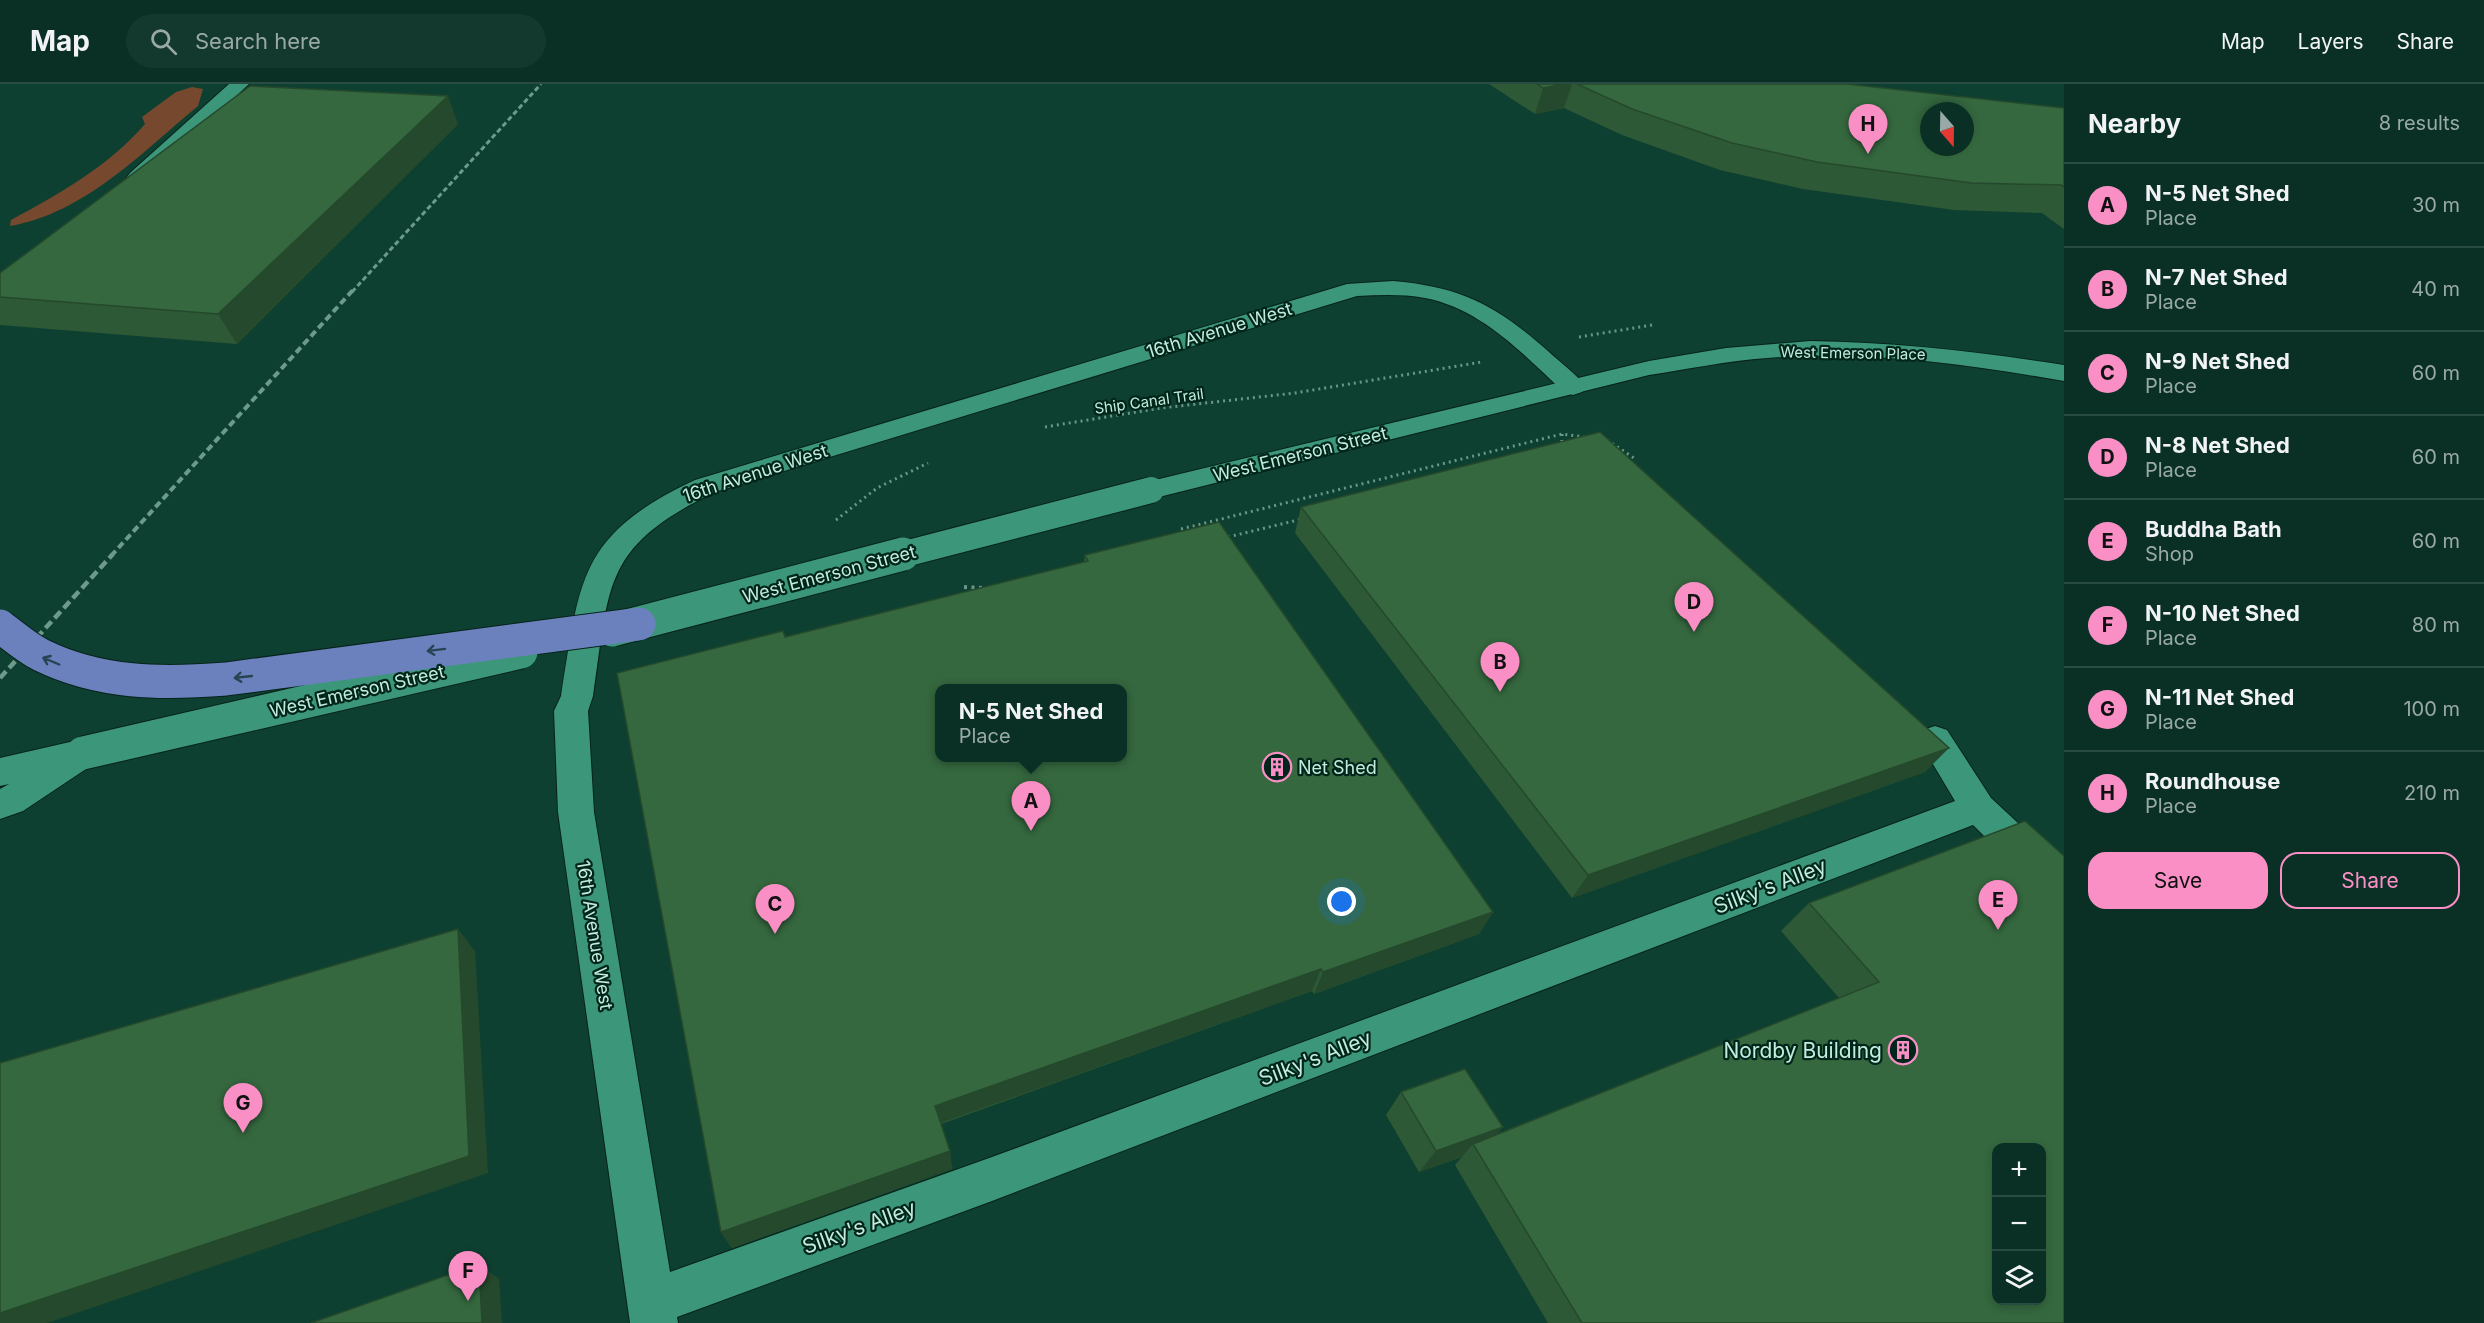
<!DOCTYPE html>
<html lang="en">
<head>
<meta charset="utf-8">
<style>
  :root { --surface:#0a3025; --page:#13382d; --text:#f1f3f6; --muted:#99a9a7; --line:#2a4b42; --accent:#fa8fc6 }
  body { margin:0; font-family:Inter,sans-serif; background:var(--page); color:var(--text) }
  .controls { position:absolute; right:18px; bottom:18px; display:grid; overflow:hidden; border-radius:12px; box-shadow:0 3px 9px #0003 }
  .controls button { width:54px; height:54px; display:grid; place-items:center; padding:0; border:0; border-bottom:2px solid var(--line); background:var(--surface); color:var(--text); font:30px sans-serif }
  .compass { position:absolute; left:1920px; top:18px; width:54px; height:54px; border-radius:50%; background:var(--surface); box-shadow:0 3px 9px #0003; rotate:160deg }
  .you { position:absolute; left:1342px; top:818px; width:21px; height:21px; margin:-15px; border:4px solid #fff; border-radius:50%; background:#1a73e8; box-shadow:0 0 0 9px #1a73e833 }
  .badge { display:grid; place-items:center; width:39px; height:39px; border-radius:50%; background:var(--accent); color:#111; font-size:20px; font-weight:700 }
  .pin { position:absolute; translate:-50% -50px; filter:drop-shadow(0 2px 3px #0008) }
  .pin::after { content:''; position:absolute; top:32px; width:21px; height:18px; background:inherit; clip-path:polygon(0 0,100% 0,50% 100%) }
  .popup { position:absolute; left:935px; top:600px; width:192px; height:78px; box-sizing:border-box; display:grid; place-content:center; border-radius:12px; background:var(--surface); filter:drop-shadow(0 2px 4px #0005); font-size:20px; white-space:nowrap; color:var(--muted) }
  .popup b { font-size:22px; color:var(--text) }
  .popup::after { content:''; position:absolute; left:50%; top:100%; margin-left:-12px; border:12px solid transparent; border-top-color:var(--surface) }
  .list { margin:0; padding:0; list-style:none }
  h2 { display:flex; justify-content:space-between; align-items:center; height:78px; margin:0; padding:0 24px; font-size:26px }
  h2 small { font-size:20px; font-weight:400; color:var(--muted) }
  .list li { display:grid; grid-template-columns:39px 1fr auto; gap:18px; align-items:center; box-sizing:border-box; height:84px; padding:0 24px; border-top:2px solid var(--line) }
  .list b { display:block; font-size:22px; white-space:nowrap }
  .list p { margin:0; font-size:20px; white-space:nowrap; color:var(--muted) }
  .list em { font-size:20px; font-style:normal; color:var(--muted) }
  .actions { display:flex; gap:12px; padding:18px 24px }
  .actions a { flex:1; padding:14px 0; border:2px solid var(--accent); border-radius:18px; text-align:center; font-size:21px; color:var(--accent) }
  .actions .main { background:var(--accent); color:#111 }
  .icon { flex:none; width:33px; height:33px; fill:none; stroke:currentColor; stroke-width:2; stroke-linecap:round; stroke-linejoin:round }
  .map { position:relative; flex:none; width:2064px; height:1239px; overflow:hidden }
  header { display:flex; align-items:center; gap:36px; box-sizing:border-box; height:84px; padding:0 30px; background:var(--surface); border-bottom:2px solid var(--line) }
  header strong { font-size:28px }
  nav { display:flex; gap:33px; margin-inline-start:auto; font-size:21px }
  .search { width:420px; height:54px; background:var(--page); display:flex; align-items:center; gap:15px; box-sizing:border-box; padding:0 21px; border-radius:33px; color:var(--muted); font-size:22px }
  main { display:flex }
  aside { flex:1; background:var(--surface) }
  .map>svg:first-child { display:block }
  .green { fill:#76482e }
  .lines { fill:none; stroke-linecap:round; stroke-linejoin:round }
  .service-casing { stroke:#07231a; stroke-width:2 }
  .minor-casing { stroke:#07231a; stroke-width:2 }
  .secondary-casing { stroke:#07231a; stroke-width:2 }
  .path-far1 { stroke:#699787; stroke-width:3; stroke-dasharray:2 4; stroke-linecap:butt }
  .path { stroke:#699787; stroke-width:4; stroke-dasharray:3 4.5; stroke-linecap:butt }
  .service { fill:#3c977a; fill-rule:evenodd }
  .minor { fill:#3c977a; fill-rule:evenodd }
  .secondary { fill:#3c977a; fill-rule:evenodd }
  .rail-far2 { stroke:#6d9a8a; stroke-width:3; stroke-dasharray:5 3; stroke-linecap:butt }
  .rail-far1 { stroke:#6d9a8a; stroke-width:4; stroke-dasharray:7 4; stroke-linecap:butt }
  .rail { stroke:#6d9a8a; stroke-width:4.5; stroke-dasharray:9 4.5; stroke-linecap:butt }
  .secondary-bridge-far1-casing { stroke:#07231a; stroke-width:28; stroke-linecap:butt }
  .secondary-bridge-casing { stroke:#07231a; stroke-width:35; stroke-linecap:butt }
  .primary-bridge-casing { stroke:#07231a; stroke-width:35; stroke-linecap:butt }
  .secondary-bridge-far1 { stroke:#3c977a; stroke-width:26 }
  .secondary-bridge { stroke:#3c977a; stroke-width:33 }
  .primary-bridge { stroke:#6a81be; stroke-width:33 }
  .wall { fill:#2e5936 }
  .shaded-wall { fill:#25492c }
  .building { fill:#35683f; stroke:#25492c; stroke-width:1.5; fill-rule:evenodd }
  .oneway { stroke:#254553 }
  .labels { text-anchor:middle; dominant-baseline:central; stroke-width:4.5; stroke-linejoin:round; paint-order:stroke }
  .far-street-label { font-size:15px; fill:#c2ecdb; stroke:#00251a }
  .street-label { font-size:18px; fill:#c2ecdb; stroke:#00251a }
  .poi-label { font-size:18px; fill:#c2ecdb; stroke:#00251a; text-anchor:start }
  .near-street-label { font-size:21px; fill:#c2ecdb; stroke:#00251a }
  .near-poi-label { font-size:21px; fill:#c2ecdb; stroke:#00251a; text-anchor:end }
</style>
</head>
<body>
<header>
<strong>Map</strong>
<div class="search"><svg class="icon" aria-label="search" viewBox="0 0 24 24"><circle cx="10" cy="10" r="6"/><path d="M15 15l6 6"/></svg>Search here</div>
<nav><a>Map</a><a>Layers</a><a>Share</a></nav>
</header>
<main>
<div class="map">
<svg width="2064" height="1239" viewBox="0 0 2064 1239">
  <rect width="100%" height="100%" fill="#0e4031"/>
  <path class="green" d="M192,3L203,5L198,22C141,69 85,129 10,142L11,136C59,110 109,82 145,40L142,33L176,8Z"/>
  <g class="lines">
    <g class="service-casing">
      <path id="service" d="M1393,197C1463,203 1497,222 1549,268C1561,279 1576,290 1586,303L1582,308L1573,311L1564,308C1524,271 1482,225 1425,214C1403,210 1380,211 1357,212L715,408C602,463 610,499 593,612L588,627L594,728L670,1188L992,1073L1955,717L1918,655L1923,646L1935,642L1947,646L1991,714L2064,782V822L2051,818L1973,741L992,1117L677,1233L678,1239H630L558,728L554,627L561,612C580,496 578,451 695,396L1347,200Z"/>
    </g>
    <g class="minor-casing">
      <path id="minor" d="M229,0H249L144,97H130L127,93L130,89Z"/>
    </g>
    <g class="secondary-casing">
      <path id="secondary" d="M1810,257C1896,258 1980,268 2064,281V297C1966,280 1866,266 1767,274C1727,277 1688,285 1649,291L1151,415L1141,412L1137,406L1141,400L1151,397L1649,277L1726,264Z
        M83,655L95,659L100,669L95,679L23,727L0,735V705L9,700L0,702V674Z"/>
    </g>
    <path class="path-far1" d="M1579,253L1652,241
      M1045,343L1161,324L1295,309L1482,278
      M1562,350V360
      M1607,356L1634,374
      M836,436L877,404L928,379
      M1181,445L1562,350L1585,353
      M1228,453L1302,435"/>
    <path class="path" d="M964,503L983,504"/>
    <use href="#service" class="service"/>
    <use href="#minor" class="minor"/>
    <use href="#secondary" class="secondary"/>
    <path class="rail-far2" d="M352,208L541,0"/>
    <path class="rail-far1" d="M111,472L353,206"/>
    <path class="rail" d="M0,594L113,470"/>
    <g class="secondary-bridge-far1-casing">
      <path id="secondary-bridge-far1" d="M897,472L1151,406"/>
    </g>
    <g class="secondary-bridge-casing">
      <path id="secondary-bridge" d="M612,546L903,470
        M83,669L521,568"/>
    </g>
    <g class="primary-bridge-casing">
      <path id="primary-bridge" d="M0,542C13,552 27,564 41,571C100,600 162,600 226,595L639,540"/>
    </g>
    <use href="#secondary-bridge-far1" class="secondary-bridge-far1"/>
    <use href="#secondary-bridge" class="secondary-bridge"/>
    <use href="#primary-bridge" class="primary-bridge"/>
  </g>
  <path class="wall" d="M1489,0H1847L2064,24V145L2042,129L1954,126L1803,105L1720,86L1622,51L1564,24L1535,30Z
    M458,40L237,260L0,241V189Z
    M1301,423L1925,688L1572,814L1295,449Z
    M1085,471L1493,828L1479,850L1314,910L1312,907L941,1040L950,1067L952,1085L732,1164L721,1148L785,553L1084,478Z
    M2025,737L2064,1239H1548L1455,1081L1462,1073L1419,1088L1386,1031L1401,1008L1503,1043L1496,1050L1839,914L1781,847L1809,819Z"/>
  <path class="shaded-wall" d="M1563,0H1572L1564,24L1535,30L1543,4Z
    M448,12L458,40L237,260L218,230Z
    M1949,664L1925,688L1572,814L1588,791Z
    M1493,828L1479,850L1314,910L1323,888Z
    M458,845L475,867L488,1089L47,1239H0V1229Z
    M1321,885L1312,907L938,1040L935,1022Z
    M1503,1043L1484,1065L1473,1060L1462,1073L1419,1088L1436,1067Z
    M950,1067L952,1085L732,1164L721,1148Z
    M479,1180L499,1195L502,1239H482Z"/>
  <path class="building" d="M1537,0H1563L1543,4Z
    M1577,0H1847L2064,24V103L2061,101L1971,99L1817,78L1732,59L1632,25ZM1929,27H1965V63H1929Z
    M250,2L448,12L218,230L0,213V189Z
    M1600,348L1949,664L1588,791L1301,423Z
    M1219,438L1493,828L1323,888L1321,885L935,1022L950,1067L721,1148L617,589L783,547L785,553L1088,477L1085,471ZM939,604H1122V674H939Z
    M2025,737L2064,772V1239H1582L1473,1060L1879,898L1809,819ZM1996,1064H2042V1216H1996Z
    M458,845L469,1072L0,1229V979Z
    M1465,985L1503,1043L1436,1067L1401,1008Z
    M479,1180L482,1239H311Z"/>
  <defs><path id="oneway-shaft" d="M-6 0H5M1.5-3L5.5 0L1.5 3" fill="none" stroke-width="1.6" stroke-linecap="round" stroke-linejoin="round" transform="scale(1.5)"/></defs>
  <g class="oneway">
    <use href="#oneway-shaft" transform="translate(436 566) rotate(173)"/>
    <use href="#oneway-shaft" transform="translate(51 577) rotate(-157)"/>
    <use href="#oneway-shaft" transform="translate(243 593) rotate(174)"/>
  </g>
  <defs>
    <g id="building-ring" transform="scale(1.5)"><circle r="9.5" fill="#00251a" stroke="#fa8fc6" stroke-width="1.5"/><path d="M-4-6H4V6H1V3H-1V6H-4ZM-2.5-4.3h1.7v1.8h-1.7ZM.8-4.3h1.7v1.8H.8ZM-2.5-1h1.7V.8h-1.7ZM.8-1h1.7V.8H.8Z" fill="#fa8fc6"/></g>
  </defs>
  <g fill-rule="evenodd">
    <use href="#building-ring" x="1277" y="683"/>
    <use href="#building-ring" x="1903" y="966"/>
  </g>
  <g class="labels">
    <g class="far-street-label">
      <text transform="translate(1853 269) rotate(1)">West Emerson Place</text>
      <text transform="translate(1149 317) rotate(-8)">Ship Canal Trail</text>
    </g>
    <g class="street-label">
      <text transform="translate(1219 246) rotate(-17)">16th Avenue West</text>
      <text transform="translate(1300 370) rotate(-14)">West Emerson Street</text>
      <text transform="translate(755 389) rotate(-18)">16th Avenue West</text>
      <text transform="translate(829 490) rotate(-15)">West Emerson Street</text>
      <text transform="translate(357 607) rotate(-13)">West Emerson Street</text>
      <text transform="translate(595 851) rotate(81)">16th Avenue West</text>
    </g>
    <g class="poi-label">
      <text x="1298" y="683">Net Shed</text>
    </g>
    <g class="near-street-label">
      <text transform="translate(1770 802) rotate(-21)">Silky's Alley</text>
      <text transform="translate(1315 974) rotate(-21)">Silky's Alley</text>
      <text transform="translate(859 1143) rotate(-20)">Silky's Alley</text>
    </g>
    <g class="near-poi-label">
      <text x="1882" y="966">Nordby Building</text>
    </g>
  </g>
</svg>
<div class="controls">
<button>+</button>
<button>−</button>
<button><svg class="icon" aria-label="layers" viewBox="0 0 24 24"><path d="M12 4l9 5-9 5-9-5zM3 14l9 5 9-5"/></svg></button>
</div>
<svg class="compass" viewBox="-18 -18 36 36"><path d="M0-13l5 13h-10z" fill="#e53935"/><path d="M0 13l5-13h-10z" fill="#99a9a7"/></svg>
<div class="you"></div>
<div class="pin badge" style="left:1031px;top:747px">A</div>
<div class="popup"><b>N-5 Net Shed</b>Place</div>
<div class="pin badge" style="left:1500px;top:608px">B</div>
<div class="pin badge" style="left:775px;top:850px">C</div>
<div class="pin badge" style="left:1694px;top:548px">D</div>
<div class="pin badge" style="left:1998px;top:846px">E</div>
<div class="pin badge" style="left:468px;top:1217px">F</div>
<div class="pin badge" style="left:243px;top:1049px">G</div>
<div class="pin badge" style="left:1868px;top:70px">H</div>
</div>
<aside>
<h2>Nearby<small>8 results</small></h2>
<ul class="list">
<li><span class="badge">A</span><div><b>N-5 Net Shed</b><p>Place</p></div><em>30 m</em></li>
<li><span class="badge">B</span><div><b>N-7 Net Shed</b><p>Place</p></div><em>40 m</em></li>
<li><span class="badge">C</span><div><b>N-9 Net Shed</b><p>Place</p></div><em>60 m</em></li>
<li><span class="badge">D</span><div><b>N-8 Net Shed</b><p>Place</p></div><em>60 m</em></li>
<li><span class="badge">E</span><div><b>Buddha Bath</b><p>Shop</p></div><em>60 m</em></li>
<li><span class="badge">F</span><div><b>N-10 Net Shed</b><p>Place</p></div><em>80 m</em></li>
<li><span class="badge">G</span><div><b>N-11 Net Shed</b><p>Place</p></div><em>100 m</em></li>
<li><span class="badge">H</span><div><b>Roundhouse</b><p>Place</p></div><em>210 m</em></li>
</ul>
<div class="actions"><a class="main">Save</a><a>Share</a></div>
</aside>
</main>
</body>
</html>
